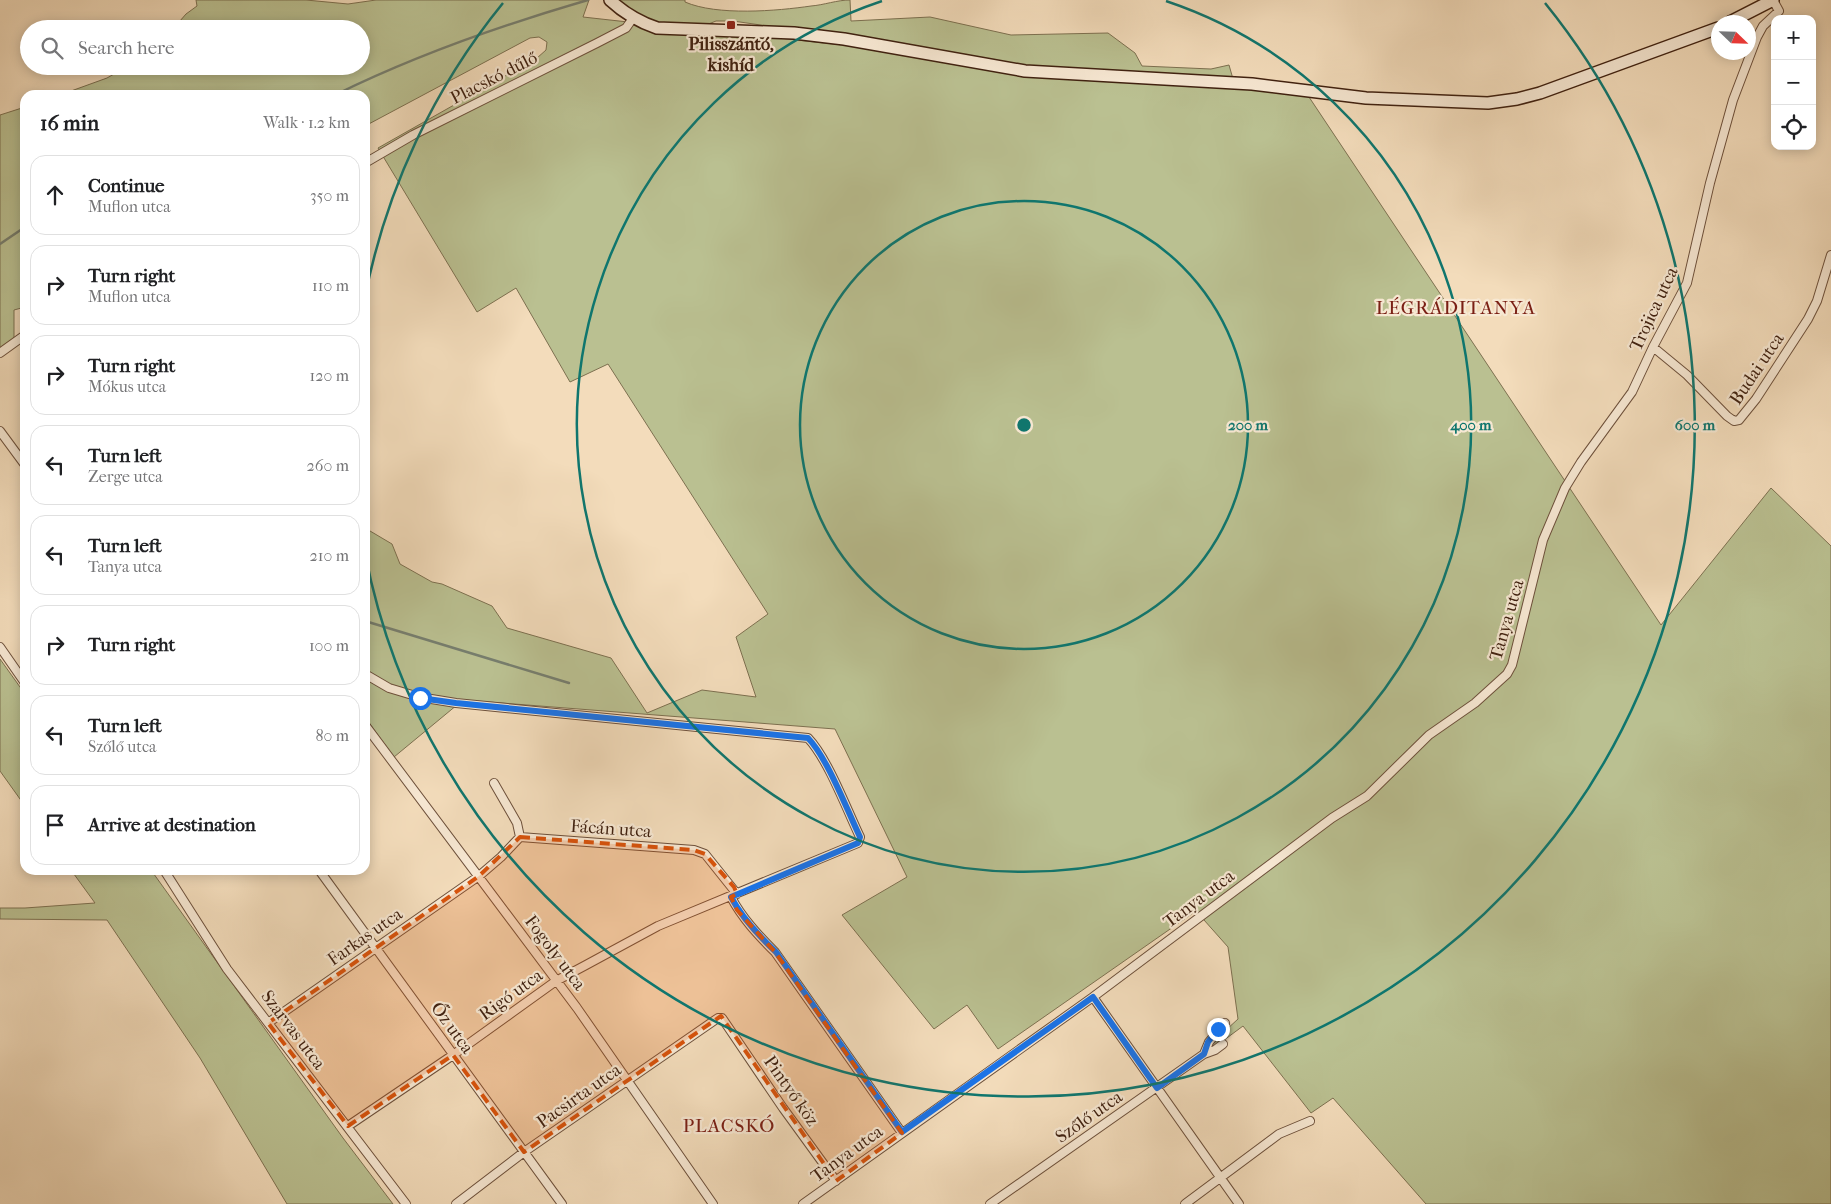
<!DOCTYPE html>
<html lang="en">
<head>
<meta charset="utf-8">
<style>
  :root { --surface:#fff; --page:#f6f6f6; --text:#202124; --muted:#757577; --line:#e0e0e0 }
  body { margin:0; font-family:"IM FELL French Canon",serif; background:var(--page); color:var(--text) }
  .controls { position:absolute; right:15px; top:15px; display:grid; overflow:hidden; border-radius:10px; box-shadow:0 2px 12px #0003 }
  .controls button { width:45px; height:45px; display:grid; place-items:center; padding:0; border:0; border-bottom:1px solid var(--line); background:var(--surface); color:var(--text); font:25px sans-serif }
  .compass { position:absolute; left:1711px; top:15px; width:45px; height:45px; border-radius:50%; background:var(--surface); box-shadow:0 2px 12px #0003; rotate:113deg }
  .stop { position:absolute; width:15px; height:15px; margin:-11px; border:4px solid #1a73e8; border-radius:50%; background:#fff }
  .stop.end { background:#1a73e8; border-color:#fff; box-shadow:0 1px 5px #0008 }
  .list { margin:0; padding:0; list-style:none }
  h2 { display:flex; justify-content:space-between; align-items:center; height:65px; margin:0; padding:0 20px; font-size:21px }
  h2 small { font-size:16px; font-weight:400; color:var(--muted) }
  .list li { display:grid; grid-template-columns:32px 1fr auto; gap:15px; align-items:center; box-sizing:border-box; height:80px; margin:0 10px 10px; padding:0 10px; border:1px solid var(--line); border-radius:15px }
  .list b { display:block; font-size:19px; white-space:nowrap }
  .list p { margin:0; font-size:16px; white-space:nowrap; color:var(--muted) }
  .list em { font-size:16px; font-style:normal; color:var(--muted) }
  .icon { flex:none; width:28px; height:28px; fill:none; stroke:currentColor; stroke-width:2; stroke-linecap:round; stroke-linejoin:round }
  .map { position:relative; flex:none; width:1831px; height:1204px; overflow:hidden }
  .search { position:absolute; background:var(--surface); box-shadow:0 2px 12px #0003; left:20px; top:20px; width:350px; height:55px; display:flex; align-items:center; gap:12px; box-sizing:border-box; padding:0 18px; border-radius:28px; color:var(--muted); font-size:19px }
  .panel { position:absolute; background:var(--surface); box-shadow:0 2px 12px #0003; left:20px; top:90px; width:350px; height:785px; border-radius:15px }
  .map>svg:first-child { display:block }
  .green { fill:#bac091; stroke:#7d7050; fill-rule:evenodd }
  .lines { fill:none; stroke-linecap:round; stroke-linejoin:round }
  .stream { stroke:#777e6e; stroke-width:2.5 }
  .street-casing { stroke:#6d503b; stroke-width:10 }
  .secondary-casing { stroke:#402110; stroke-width:14 }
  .street { stroke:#f7e8d3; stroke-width:8 }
  .secondary { stroke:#f7e8d3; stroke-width:11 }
  .route { stroke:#1a73e8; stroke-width:6 }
  .marked { fill:#d7530c; fill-opacity:0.2; stroke:#d7530c; stroke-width:4; stroke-dasharray:10 6; stroke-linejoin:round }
  .ring { fill:none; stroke:#0f766e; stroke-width:2.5 }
  .poi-dot { fill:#8f2418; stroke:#f7e8d3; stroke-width:2 }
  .labels { text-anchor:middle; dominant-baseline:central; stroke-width:4.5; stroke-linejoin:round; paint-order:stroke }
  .poi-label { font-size:18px; font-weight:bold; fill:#402110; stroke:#f7e8d3 }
  .street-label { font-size:18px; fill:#402110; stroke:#f7e8d3 }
  .neighbourhood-label { font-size:19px; letter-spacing:1px; fill:#7a1f14; stroke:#f7e8d3 }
  .centre { fill:#0f766e; stroke:#f7e8d3; stroke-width:2.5 }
  .ring-label { font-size:15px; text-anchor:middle; font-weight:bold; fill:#0f766e; stroke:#f7e8d3; stroke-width:4.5; stroke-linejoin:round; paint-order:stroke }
</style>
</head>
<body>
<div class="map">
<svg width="1831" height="1204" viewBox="0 0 1831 1204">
  <rect width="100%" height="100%" fill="#f3dcbb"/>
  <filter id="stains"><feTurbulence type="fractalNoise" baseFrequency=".004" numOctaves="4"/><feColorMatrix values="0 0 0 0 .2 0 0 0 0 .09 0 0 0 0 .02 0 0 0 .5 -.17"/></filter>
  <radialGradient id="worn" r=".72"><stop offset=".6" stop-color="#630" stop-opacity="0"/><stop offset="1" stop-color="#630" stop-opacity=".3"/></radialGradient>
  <path class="green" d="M196,0H306L348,4L376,0H589L583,17L646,24L617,0H685V2C717,16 777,11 811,6C824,5 837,0 850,0L851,21L930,17L1011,35L1108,33L1135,53L1142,66L1211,69L1229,65L1235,86L1307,94L1661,625L1771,488L1831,546V1204H1426L1333,1098L1311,1113L1243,1026L1216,1046L1210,1048L1213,1042L1238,1019L1228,947L1196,911L998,1049L967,1005L934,1029L842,915L907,877L835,729L463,700L394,757L365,717V528L392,544L400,564L432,582L442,584L492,606L507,628L611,658L647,713L702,690L756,697L736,637L768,614L608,364L570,382L516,288L477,312L378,148L537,58L546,50L547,42L539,37L530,38L365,126V95H60L107,78L128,66H361V29H173L186,14L197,6ZM716,21H733L850,38L944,56L696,29Z
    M25,107V307L14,310V338L0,348V115Z
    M0,659L25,694V806L0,771Z
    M71,870H151L343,1138L393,1204H287L200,1058L107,920L0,919V908H25L95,903Z"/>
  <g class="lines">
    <path class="stream" d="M335,95C416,55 502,25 588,0
      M0,244L25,227
      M365,621L569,683"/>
    <g class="street-casing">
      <path id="street" d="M365,163L413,135L597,43L626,28L633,18
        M1653,347L1687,375L1727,416L1734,421L1739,420L1756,399L1808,319L1817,301L1831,255
        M0,353L25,335
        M0,431L25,465
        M0,647L25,683
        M365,725L577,1008L713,1204
        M494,783L517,823L520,837
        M164,870L227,969L406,1204
        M319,870L562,1204
        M731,897C742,918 758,935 775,952L902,1133
        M1093,997L1239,1204
        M268,1023L479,876L501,857L520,837L694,850L705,854L737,894
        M1204,1054L1215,1050L1223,1044
        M348,1126L453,1055L556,981L586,965L658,926L858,843L860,837C847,810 828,759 808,738L456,703L419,697L389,688L365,674
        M456,1204L524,1152L718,1018H722L783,1108L836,1181
        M803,1204L1093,997L1332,818L1367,796L1429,735L1475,703L1507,674L1512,665L1515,653L1543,540L1565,488L1581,462L1632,392L1653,347L1687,283L1710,183L1733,100L1757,37L1763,26L1779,11L1773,0
        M990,1204L1204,1054L1209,1042L1225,1023
        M1185,1204L1279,1134L1310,1121"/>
    </g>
    <g class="secondary-casing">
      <path id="secondary" d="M610,0C624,13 639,22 657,28L794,33L844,39L1025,71L1252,84L1366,98L1488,103L1517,99L1540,93L1718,28
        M1730,22L1773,0"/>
    </g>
    <use href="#street" class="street"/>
    <use href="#secondary" class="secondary"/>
  </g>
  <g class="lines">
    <path class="route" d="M420,698L456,703L808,738C828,759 847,810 860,837L858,843L731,897C742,918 758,935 776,952L902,1132L1093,997L1157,1088L1204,1054L1208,1042L1218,1029"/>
  </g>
  <path class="marked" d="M520,837L694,850L705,854L734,887L737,894L731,897L737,910L775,952L902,1133L836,1181L721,1016L524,1152L453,1055L348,1126L268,1023L479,876Z"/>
  <g class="ring">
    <circle cx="1024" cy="425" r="224"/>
    <path d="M1166 1A447 447 0 1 1 882 1"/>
    <path d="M365 297A671 671 0 0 1 503 3M1545 3A671 671 0 1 1 365 553"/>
  </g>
  <rect class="poi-dot" x="726" y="20" width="10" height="10" rx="2.5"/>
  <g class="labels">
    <g class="poi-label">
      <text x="731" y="44">Pilisszántó,<tspan x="731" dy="21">kishíd</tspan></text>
    </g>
    <g class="street-label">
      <text transform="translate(494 78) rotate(-27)">Placskó dűlő</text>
      <text transform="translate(1654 309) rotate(-65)">Trojica utca</text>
      <text transform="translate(1757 369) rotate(-56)">Budai utca</text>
      <text transform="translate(1507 620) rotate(-74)">Tanya utca</text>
      <text transform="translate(611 829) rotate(4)">Fácán utca</text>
      <text transform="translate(1199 899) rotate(-37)">Tanya utca</text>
      <text transform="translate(365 937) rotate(-35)">Farkas utca</text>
      <text transform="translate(555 953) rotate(53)">Fogoly utca</text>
      <text transform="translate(511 995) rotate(-36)">Rigó utca</text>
      <text transform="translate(452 1028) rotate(54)">Őz utca</text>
      <text transform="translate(293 1030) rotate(53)">Szarvas utca</text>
      <text transform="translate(791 1091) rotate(55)">Pintyő köz</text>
      <text transform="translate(579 1096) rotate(-35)">Pacsirta utca</text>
      <text transform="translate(1089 1117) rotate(-35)">Szőlő utca</text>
      <text transform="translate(847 1154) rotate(-36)">Tanya utca</text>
    </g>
    <g class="neighbourhood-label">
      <text x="1456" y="308">LÉGRÁDITANYA</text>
      <text x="729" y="1126">PLACSKÓ</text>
    </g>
  </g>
  <circle cx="1024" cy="425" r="8" class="centre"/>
  <g class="ring-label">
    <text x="1248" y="430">200 m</text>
    <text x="1471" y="430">400 m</text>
    <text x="1695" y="430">600 m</text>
  </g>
  <rect width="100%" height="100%" filter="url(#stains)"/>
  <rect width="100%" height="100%" fill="url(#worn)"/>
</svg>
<div class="controls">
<button>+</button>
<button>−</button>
<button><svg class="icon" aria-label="locate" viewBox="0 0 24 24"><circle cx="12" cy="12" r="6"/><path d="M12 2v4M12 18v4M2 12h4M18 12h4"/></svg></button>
</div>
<svg class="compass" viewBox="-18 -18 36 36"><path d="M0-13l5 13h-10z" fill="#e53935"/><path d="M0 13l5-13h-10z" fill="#757577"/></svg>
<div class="stop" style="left:420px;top:698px"></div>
<div class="stop end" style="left:1218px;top:1029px"></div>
<div class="search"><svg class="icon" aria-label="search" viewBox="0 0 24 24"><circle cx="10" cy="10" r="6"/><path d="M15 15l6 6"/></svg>Search here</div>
<section class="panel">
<h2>16 min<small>Walk · 1.2 km</small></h2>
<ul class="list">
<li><svg class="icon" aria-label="ahead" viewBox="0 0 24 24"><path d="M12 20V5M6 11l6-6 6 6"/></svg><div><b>Continue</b><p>Muflon utca</p></div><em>350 m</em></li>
<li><svg class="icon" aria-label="right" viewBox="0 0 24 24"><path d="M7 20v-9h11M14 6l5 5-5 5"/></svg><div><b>Turn right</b><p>Muflon utca</p></div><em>110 m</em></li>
<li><svg class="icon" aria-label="right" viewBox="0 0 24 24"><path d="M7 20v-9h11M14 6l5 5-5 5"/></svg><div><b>Turn right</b><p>Mókus utca</p></div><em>120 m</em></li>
<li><svg class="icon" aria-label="left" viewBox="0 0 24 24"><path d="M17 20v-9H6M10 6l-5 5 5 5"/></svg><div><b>Turn left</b><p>Zerge utca</p></div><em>260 m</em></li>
<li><svg class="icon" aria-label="left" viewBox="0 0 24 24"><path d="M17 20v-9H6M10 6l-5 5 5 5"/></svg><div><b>Turn left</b><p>Tanya utca</p></div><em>210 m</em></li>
<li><svg class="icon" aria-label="right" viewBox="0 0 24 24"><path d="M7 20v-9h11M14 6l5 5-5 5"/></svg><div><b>Turn right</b></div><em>100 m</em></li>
<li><svg class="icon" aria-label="left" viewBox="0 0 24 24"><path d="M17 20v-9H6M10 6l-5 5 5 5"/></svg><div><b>Turn left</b><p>Szőlő utca</p></div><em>80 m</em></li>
<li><svg class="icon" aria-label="arrive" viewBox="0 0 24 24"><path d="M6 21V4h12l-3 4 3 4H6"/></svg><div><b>Arrive at destination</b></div></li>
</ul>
</section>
</div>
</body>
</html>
